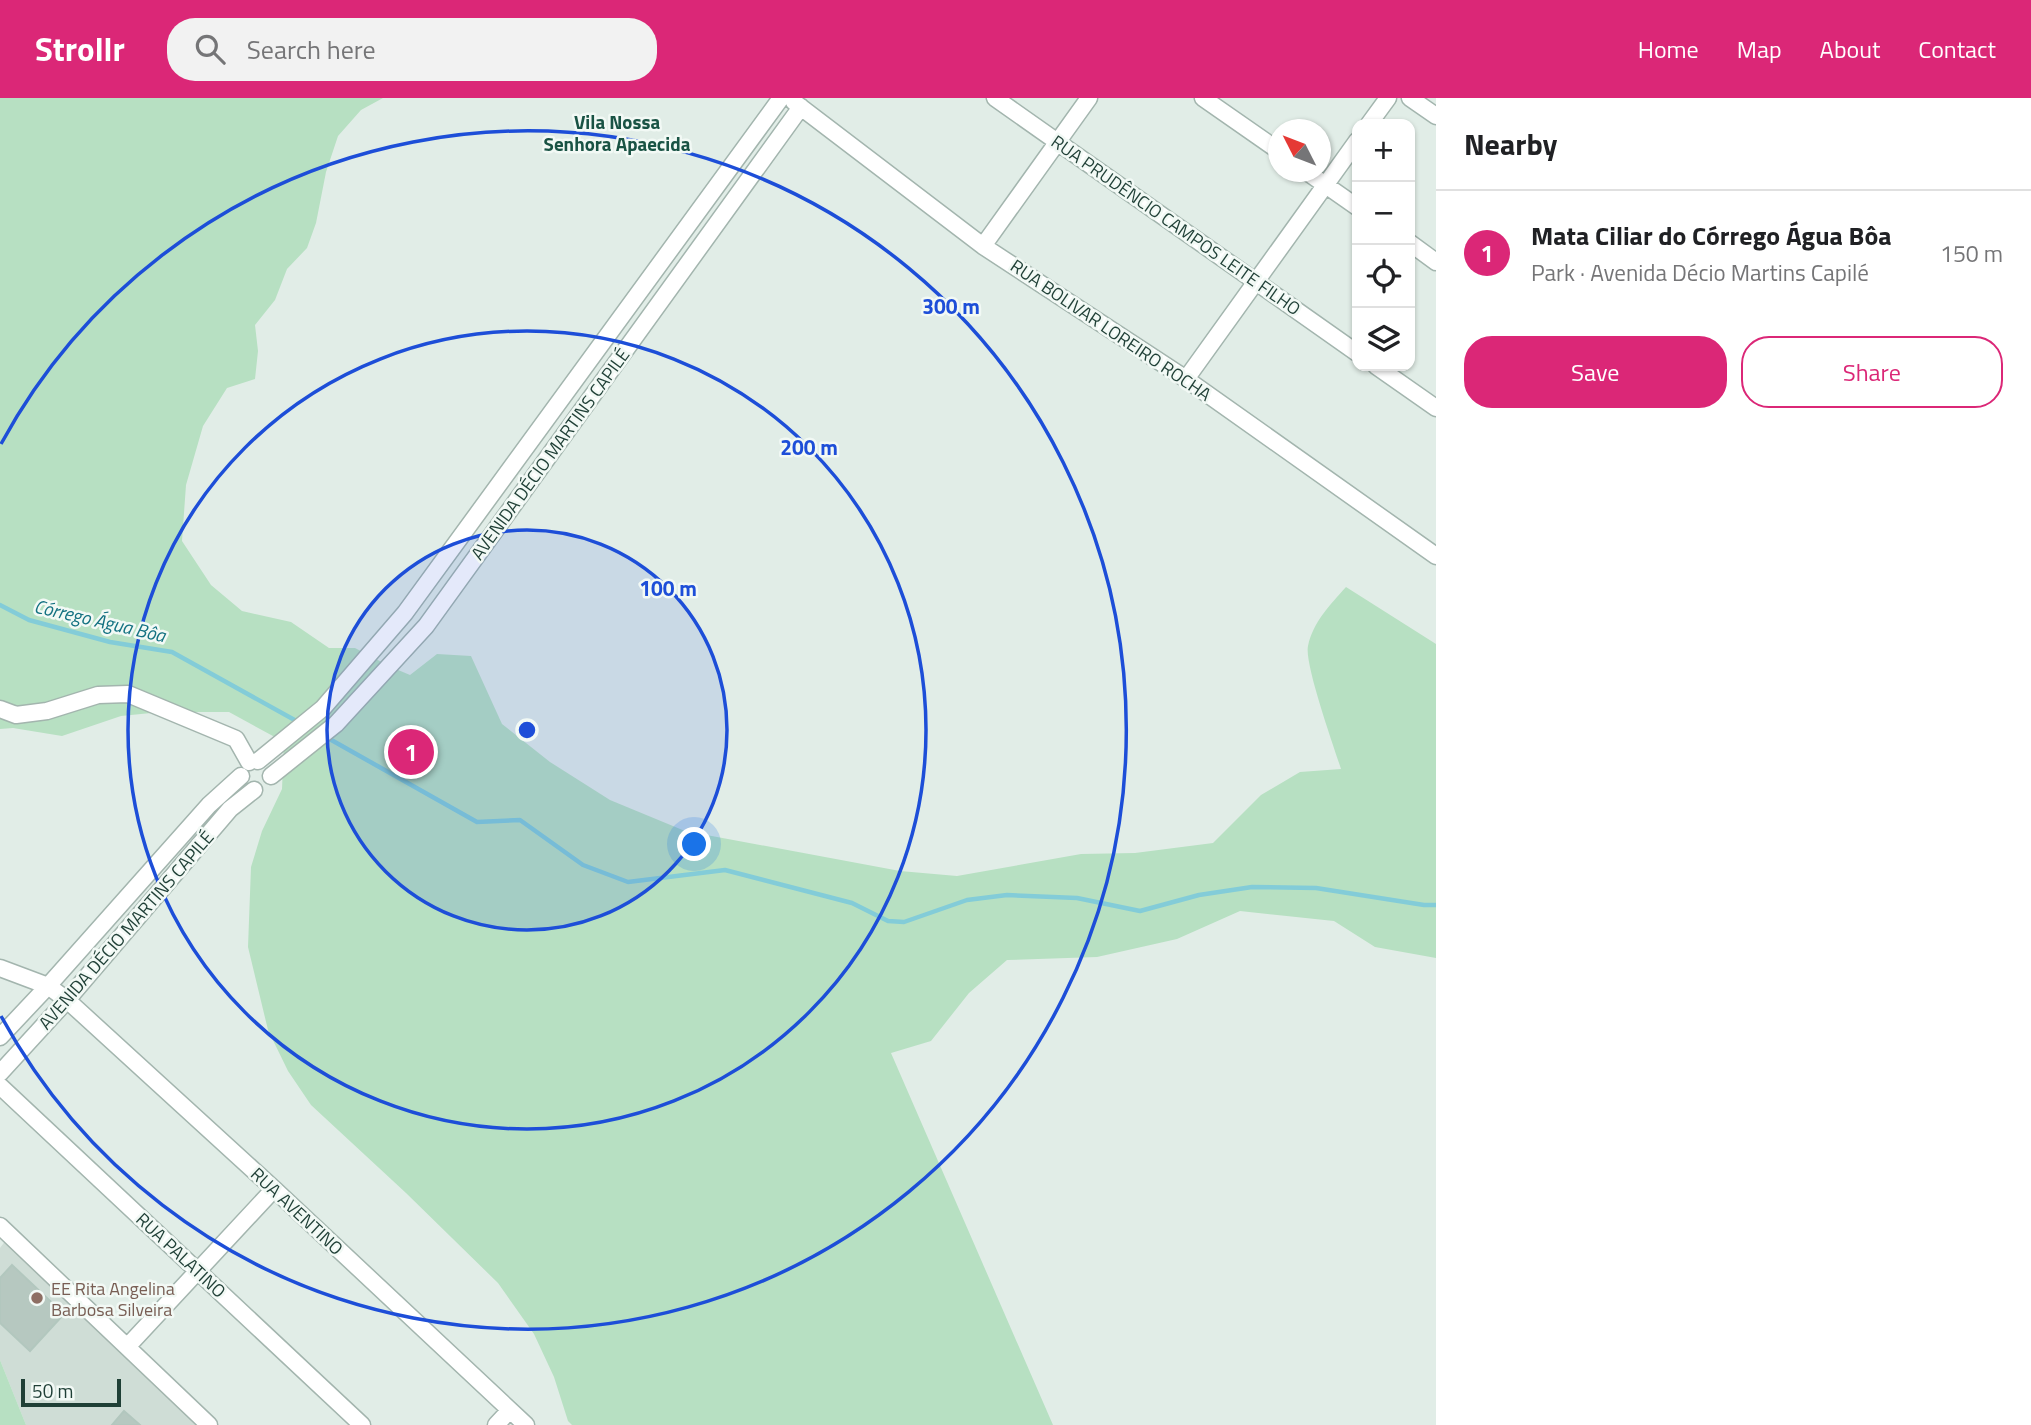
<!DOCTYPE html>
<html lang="en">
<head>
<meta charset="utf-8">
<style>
  :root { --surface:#fff; --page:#f2f2f2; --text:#202124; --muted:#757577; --line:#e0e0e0; --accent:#db2777 }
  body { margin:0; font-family:"Titillium Web",sans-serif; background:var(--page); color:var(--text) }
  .controls { position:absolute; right:21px; top:21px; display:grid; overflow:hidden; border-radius:14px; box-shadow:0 2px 5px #0004 }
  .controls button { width:63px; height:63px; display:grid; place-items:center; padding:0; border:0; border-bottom:2px solid var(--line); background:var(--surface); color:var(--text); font:35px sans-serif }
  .compass { position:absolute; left:1268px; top:21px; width:63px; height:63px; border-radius:50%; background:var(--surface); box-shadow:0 2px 5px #0004; rotate:312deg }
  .scale { position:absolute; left:21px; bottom:18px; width:100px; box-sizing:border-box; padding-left:7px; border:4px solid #1f3f36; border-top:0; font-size:19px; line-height:24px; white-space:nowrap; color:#1f3f36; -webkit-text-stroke:5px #f2f9f5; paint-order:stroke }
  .you { position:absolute; left:695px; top:747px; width:24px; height:24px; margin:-18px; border:5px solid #fff; border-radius:50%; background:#1a73e8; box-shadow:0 0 0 10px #1a73e833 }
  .badge { display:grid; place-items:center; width:46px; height:46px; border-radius:50%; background:var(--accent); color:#fff; font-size:23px; font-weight:700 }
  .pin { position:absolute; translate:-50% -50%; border:4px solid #fff; box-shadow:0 2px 7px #0006 }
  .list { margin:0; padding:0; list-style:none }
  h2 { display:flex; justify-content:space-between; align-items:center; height:91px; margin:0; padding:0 28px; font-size:30px }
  h2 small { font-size:23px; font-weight:400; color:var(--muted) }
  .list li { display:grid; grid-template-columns:46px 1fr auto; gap:21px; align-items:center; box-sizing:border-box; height:126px; padding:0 28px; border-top:2px solid var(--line) }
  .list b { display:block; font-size:26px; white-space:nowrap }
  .list p { margin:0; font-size:23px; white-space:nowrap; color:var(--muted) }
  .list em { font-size:23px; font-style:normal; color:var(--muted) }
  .actions { display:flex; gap:14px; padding:21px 28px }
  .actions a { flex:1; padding:16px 0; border:2px solid var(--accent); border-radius:28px; text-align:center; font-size:24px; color:var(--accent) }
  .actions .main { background:var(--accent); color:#fff }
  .icon { flex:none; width:38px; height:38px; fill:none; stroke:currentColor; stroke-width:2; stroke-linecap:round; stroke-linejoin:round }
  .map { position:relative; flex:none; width:1436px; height:1327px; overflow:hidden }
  header { display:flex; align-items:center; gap:42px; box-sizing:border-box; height:98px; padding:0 35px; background:var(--accent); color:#fff }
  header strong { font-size:33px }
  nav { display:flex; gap:38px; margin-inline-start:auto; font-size:24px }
  .search { width:490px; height:63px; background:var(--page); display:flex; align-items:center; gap:18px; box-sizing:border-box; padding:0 24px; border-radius:28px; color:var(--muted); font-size:26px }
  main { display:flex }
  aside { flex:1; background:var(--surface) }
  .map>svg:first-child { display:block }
  .built { fill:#cfddd6 }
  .green { fill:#b7e0c2 }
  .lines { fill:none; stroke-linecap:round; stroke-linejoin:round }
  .stream { stroke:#83ccd8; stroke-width:4.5 }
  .building { fill:#b6c8c0; stroke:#b2c7be; stroke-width:2 }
  .minor-casing { stroke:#a3b5ae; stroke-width:19 }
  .minor { stroke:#fff; stroke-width:16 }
  .ring { fill:none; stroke:#1d4ed8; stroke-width:3.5 }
  .education-dot { fill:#8d6e63; stroke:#f2f9f5; stroke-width:2.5 }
  .labels { text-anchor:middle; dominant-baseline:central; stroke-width:5; stroke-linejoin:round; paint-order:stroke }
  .street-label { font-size:18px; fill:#1f3f36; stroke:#f2f9f5 }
  .education-label { font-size:18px; fill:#785e54; stroke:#f2f9f5; text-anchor:start }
  .neighbourhood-label { font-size:19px; font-weight:bold; fill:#195344; stroke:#f2f9f5 }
  .water-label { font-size:19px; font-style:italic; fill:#137181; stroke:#f2f9f5 }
  .centre { fill:#1d4ed8; stroke:#f2f9f5; stroke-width:3.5 }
  .ring-label { font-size:21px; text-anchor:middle; font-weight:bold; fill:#1d4ed8; stroke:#f2f9f5; stroke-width:5; stroke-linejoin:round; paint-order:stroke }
</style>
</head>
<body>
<header>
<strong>Strollr</strong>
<div class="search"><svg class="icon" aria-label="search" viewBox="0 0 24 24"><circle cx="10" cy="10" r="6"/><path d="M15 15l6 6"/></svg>Search here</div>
<nav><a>Home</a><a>Map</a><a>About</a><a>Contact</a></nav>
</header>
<main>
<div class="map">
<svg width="1436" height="1327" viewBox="0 0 1436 1327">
  <rect width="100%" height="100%" fill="#e1ede7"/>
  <path class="built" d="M9,1138L208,1327H26L0,1262V1150Z"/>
  <path class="green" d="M0,0H383L361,12L338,38L326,74L316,125L307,150L287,171L275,202L255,227L258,253L255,281L227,290L203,328L186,387L182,443L211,487L242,513L291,524L329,550H355L391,569L410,577L437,556L471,558L502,626L550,664L610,702L685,733L900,773L957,778L1081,756L1135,755L1213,745L1261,697L1300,674L1341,671C1334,649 1304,565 1308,548C1313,524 1330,507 1346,489L1436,546V860L1375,849L1334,823L1240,813L1177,841L1097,859L1007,862L969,895L931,943L891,955L1053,1327H572L568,1323L554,1279L534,1236L498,1185L406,1095L311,1007L288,973L268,932L248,849L251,769L262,733L282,691L284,644L229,614H161L121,618L62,638L13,630L0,631Z
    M0,1262L26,1327H0Z"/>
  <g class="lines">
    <path class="stream" d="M0,507L29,522L110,544L172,554L300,625
      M326,639L477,724L520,722L583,767L628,784L725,772L852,805L888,823L904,824L967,802L1007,797L1077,800L1140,813L1199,797L1252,789L1316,790L1424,807H1436"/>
  </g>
  <path class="building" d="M12,1167L64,1216L30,1253L0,1225V1180Z
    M124,1313L140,1327H112Z"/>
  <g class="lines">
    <g class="minor-casing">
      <path id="minor" d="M995,0L1357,255
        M1203,0L1279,53
        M1410,0L1436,18
        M794,4L983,148L1186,281L1436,458
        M1369,26L1388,0
        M1307,74L1357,109
        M1410,145L1436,164
        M983,148L1089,0
        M1376,268L1436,310
        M1186,281L1357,43
        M0,611L16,617L47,613L98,597L128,596L236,641L249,664
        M258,663L323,610L405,515L781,0
        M271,678L336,626L426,528L801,9
        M0,870L48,888L67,902L274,1091L526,1327
        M0,939L48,888L209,707L241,678
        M0,975L67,902L230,711L254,692
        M0,988L362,1327
        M0,1128L209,1327
        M127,1249L274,1091
        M496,1327L510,1312"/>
    </g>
    <use href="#minor" class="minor"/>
  </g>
  <circle cx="527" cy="632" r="200" fill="#1d4ed8" fill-opacity=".12"/>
  <g class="ring">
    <circle cx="527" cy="632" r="200"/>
    <circle cx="527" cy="632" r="399"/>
    <path d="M1 346A599 599 0 1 1 1 918"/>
  </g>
  <circle class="education-dot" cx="37" cy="1200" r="7"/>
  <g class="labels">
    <g class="street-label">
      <text transform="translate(1176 127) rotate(35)">RUA PRUDÊNCIO CAMPOS LEITE FILHO</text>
      <text transform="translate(1111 232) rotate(34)">RUA BOLIVAR LOREIRO ROCHA</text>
      <text transform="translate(550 356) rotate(-54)">AVENIDA DÉCIO MARTINS CAPILÉ</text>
      <text transform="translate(126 832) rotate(-49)">AVENIDA DÉCIO MARTINS CAPILÉ</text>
      <text transform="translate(297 1113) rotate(43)">RUA AVENTINO</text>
      <text transform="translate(181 1157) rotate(43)">RUA PALATINO</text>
    </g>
    <g class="education-label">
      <text x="51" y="1190">EE Rita Angelina<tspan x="51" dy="21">Barbosa Silveira</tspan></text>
    </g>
    <g class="neighbourhood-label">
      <text x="617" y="23">Vila Nossa<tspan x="617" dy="22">Senhora Apaecida</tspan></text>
    </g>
    <g class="water-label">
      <text transform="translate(100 522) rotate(13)">Córrego Água Bôa</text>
    </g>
  </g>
  <circle cx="527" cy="632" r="10" class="centre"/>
  <g class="ring-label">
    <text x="951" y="216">300 m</text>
    <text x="809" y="357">200 m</text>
    <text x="668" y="498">100 m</text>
  </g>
</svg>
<div class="controls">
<button>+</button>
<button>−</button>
<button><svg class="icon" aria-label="locate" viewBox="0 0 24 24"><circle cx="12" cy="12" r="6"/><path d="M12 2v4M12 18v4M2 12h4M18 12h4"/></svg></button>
<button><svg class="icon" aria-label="layers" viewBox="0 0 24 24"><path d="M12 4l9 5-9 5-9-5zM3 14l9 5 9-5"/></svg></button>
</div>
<svg class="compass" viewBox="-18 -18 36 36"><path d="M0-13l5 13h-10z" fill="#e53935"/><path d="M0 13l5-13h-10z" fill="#757577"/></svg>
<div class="scale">50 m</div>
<div class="you"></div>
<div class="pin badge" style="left:411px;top:654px">1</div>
</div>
<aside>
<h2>Nearby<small></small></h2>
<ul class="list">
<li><span class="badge">1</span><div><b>Mata Ciliar do Córrego Água Bôa</b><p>Park · Avenida Décio Martins Capilé</p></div><em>150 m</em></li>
</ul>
<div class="actions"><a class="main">Save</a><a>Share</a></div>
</aside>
</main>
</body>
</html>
